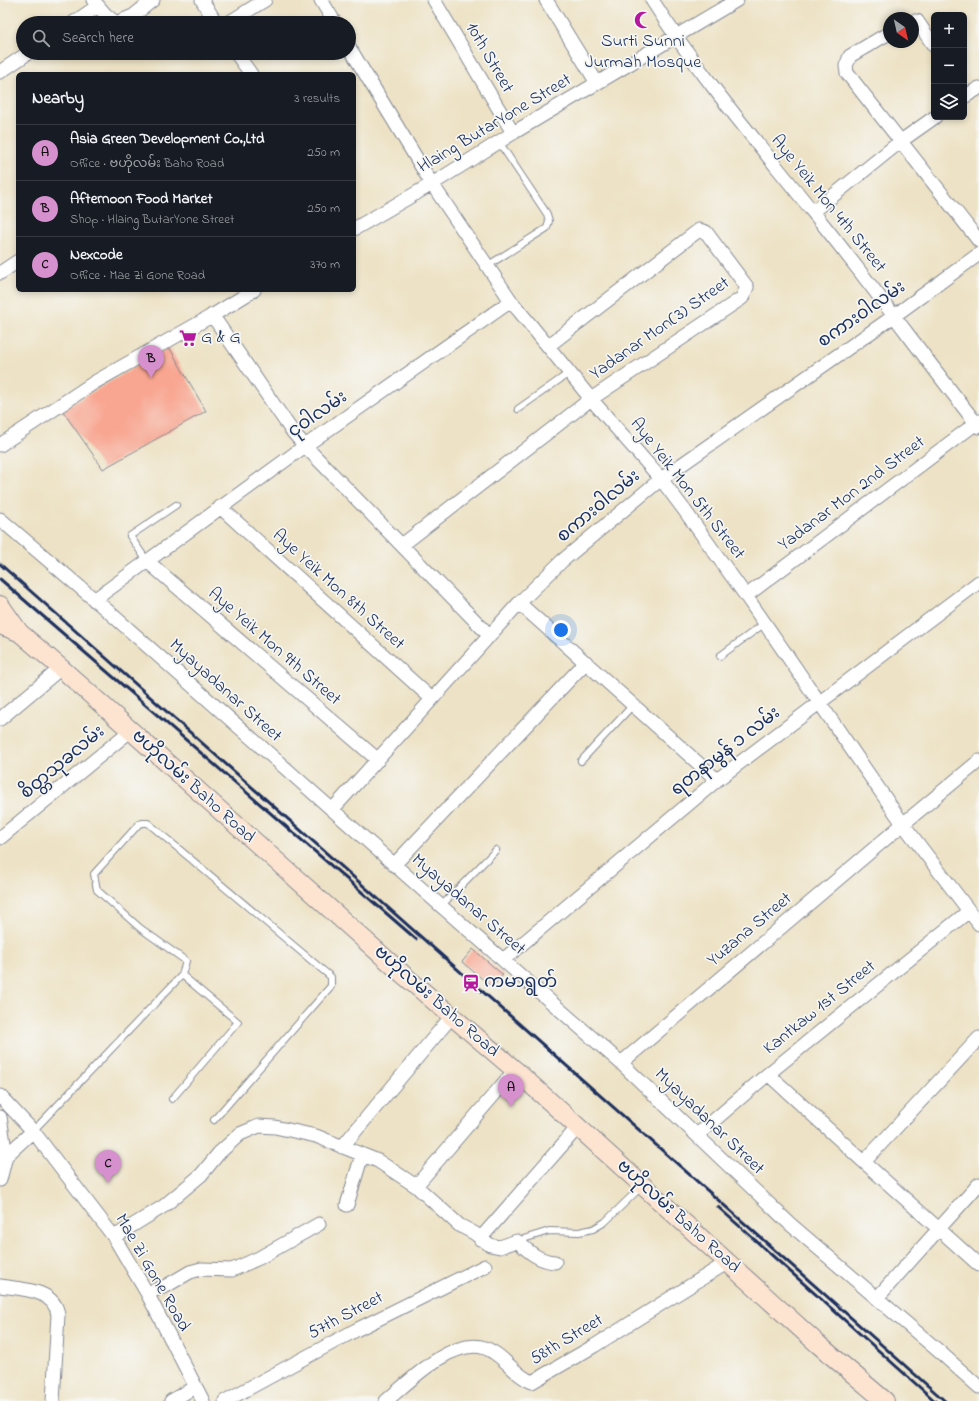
<!DOCTYPE html>
<html lang="en">
<head>
<meta charset="utf-8">
<style>
  :root { --surface:#171b24; --page:#242831; --text:#f1f3f6; --muted:#9ea1a6; --line:#363941; --accent:#d690ce }
  body { margin:0; font-family:"Indie Flower","Noto Sans Myanmar",sans-serif; background:var(--page); color:var(--text) }
  .controls { position:absolute; right:12px; top:12px; display:grid; overflow:hidden; border-radius:6px; box-shadow:0 2px 6px #0003 }
  .controls button { width:36px; height:36px; display:grid; place-items:center; padding:0; border:0; border-bottom:1px solid var(--line); background:var(--surface); color:var(--text); font:20px sans-serif }
  .compass { position:absolute; left:883px; top:12px; width:36px; height:36px; border-radius:50%; background:var(--surface); box-shadow:0 2px 6px #0003; rotate:146deg }
  .you { position:absolute; left:561px; top:630px; width:14px; height:14px; margin:-10px; border:3px solid #fff; border-radius:50%; background:#1a73e8; box-shadow:0 0 0 6px #1a73e833 }
  .badge { display:grid; place-items:center; width:26px; height:26px; border-radius:50%; background:var(--accent); color:#111; font-size:13px; font-weight:700 }
  .pin { position:absolute; translate:-50% -33px; filter:drop-shadow(0 1px 2px #0008) }
  .pin::after { content:''; position:absolute; top:21px; width:14px; height:12px; background:inherit; clip-path:polygon(0 0,100% 0,50% 100%) }
  .list { margin:0; padding:0; list-style:none }
  h2 { display:flex; justify-content:space-between; align-items:center; height:52px; margin:0; padding:0 16px; font-size:17px }
  h2 small { font-size:13px; font-weight:400; color:var(--muted) }
  .list li { display:grid; grid-template-columns:26px 1fr auto; gap:12px; align-items:center; box-sizing:border-box; height:56px; padding:0 16px; border-top:1px solid var(--line) }
  .list b { display:block; font-size:15px; white-space:nowrap }
  .list p { margin:0; font-size:13px; white-space:nowrap; color:var(--muted) }
  .list em { font-size:13px; font-style:normal; color:var(--muted) }
  .icon { flex:none; width:22px; height:22px; fill:none; stroke:currentColor; stroke-width:2; stroke-linecap:round; stroke-linejoin:round }
  .map { position:relative; flex:none; width:979px; height:1401px; overflow:hidden }
  .search { position:absolute; background:var(--surface); box-shadow:0 2px 6px #0003; left:16px; top:16px; width:340px; height:44px; display:flex; align-items:center; gap:10px; box-sizing:border-box; padding:0 14px; border-radius:22px; color:var(--muted); font-size:15px }
  .panel { position:absolute; background:var(--surface); box-shadow:0 2px 6px #0003; left:16px; top:72px; width:340px; height:220px; border-radius:6px }
  .map>svg:first-child { display:block }
  .building { fill:#f8a691 }
  .lines { fill:none; stroke-linecap:round; stroke-linejoin:round }
  .service-casing { stroke:#848892; stroke-width:8 }
  .minor-casing { stroke:#848892; stroke-width:15 }
  .secondary-casing { stroke:#848892; stroke-width:20 }
  .service { stroke:#fff; stroke-width:6 }
  .minor { stroke:#fff; stroke-width:13 }
  .secondary { stroke:#fde4d1; stroke-width:18 }
  .rail { stroke:#1b2f5e; stroke-width:3 }
  .labels { text-anchor:middle; dominant-baseline:central; stroke-width:3.5; stroke-linejoin:round; paint-order:stroke }
  .poi-label { font-size:18px; fill:#1b2f5e; stroke:#f6f6f2; text-anchor:start }
  .street-label { font-size:18px; fill:#1b2f5e; stroke:#f6f6f2 }
</style>
</head>
<body>
<div class="map">
<svg width="979" height="1401" viewBox="0 0 979 1401">
  <rect width="100%" height="100%" fill="#f6f6f2"/>
  <filter id="ink" filterUnits="userSpaceOnUse"><feTurbulence type="fractalNoise" baseFrequency=".025" numOctaves="2"/><feDisplacementMap in="SourceGraphic" scale="8" xChannelSelector="R" yChannelSelector="G"/><feConvolveMatrix kernelMatrix="1 2 1 2 8 2 1 2 1" color-interpolation-filters="sRGB"/></filter>
  <filter id="wash" filterUnits="userSpaceOnUse"><feTurbulence type="fractalNoise" baseFrequency=".012" numOctaves="4" result="noise"/><feDisplacementMap in="SourceGraphic" scale="16" xChannelSelector="R" yChannelSelector="G"/><feGaussianBlur stdDeviation="0.9" result="paint"/><feColorMatrix in="noise" values="0 0 0 0 0 0 0 0 0 0 0 0 0 0 0 0 0 1.4 0 .05"/><feComposite in="paint" operator="in"/></filter>
  <g filter="url(#wash)">
    <rect width="100%" height="100%" fill="#ede2c5"/>
    <g id="blocks">
      <path class="building" d="M169,347L206,411L103,469L62,410Z
        M473,949L503,975L492,987L462,962Z"/>
    </g>
  </g>
  <g filter="url(#ink)">
    <use href="#blocks" fill-opacity="0" stroke="#848892" stroke-width="1"/>
    <g class="lines">
      <g class="service-casing">
        <path id="service" d="M487,266L547,228L549,221L547,214L499,142
          M518,409L569,373
          M147,561L130,536L176,505
          M720,656L765,623
          M581,761L633,705
          M441,906L496,850
          M172,1099L238,1022L182,975
          M33,1131L182,975L186,961L140,928L97,890L94,874L139,824L143,823H148L331,977V986L214,1120
          M517,1241L549,1231L579,1232L593,1229L605,1222L642,1186"/>
      </g>
      <g class="minor-casing">
        <path id="minor" d="M93,0L105,14L116,23L133,16L153,0
          M202,0L216,23
          M321,0L335,23
          M434,0L513,133
          M546,0L597,83
          M652,0C700,76 757,142 813,212C870,282 923,356 979,427
          M913,21H917L934,46
          M73,23L98,6
          M228,23L265,0
          M889,33L850,56L846,66L847,73L979,241
          M349,47L432,184L511,301L591,399L661,479L685,511L746,596L903,824L979,924
          M236,53L251,74
          M0,72L28,53
          M964,97L979,88
          M813,212L901,141L935,117
          M354,229L432,184L513,133L737,0
          M0,273L18,261
          M212,315L292,431L305,446L490,636
          M0,445L95,382L215,314L254,290
          M220,507L432,699
          M0,519L109,612L441,906L621,1063L790,1224L941,1353L979,1387
          M402,545L591,399L742,298L747,287L706,232L699,230L548,346
          M147,561L378,760
          M746,596L979,421
          M94,600L305,446L511,301
          M519,603L717,780
          M0,719L61,668
          M332,810L519,603L562,561L661,479L894,316L979,254
          M0,838L130,731
          M394,865L586,662
          M503,960L717,780L979,582
          M621,1063L903,824L979,761
          M768,1074L864,1162L979,1265
          M0,1096L33,1131L114,1237L147,1293L203,1401
          M0,1117L6,1156L0,1180
          M697,1135L768,1074L969,911
          M342,1147L452,1016
          M6,1156L33,1131
          M864,1162L979,1038
          M416,1186L515,1070
          M347,1205L362,1155
          M114,1237L164,1206L201,1175L219,1153L240,1134L259,1126L275,1127L316,1136L378,1161L416,1186L459,1225L474,1233L490,1245L500,1247L517,1241C529,1252 539,1261 555,1262
          M480,1239L578,1127
          M0,1286C21,1289 55,1289 58,1315L53,1401
          M147,1293L166,1286L190,1272L201,1269L232,1270L259,1258L319,1224
          M877,1298L979,1184
          M171,1401L195,1387
          M225,1401L356,1330L485,1266
          M386,1401C409,1382 452,1337 485,1348C488,1349 491,1351 493,1352C507,1360 516,1376 532,1382L594,1346L728,1262"/>
      </g>
      <g class="secondary-casing">
        <path id="secondary" d="M0,605L19,632
          M0,625L19,632L61,668L406,977L515,1070L819,1345L885,1401"/>
      </g>
      <use href="#service" class="service"/>
      <use href="#minor" class="minor"/>
      <use href="#secondary" class="secondary"/>
      <path class="rail" d="M0,564L945,1401
        M0,579L416,939
        M718,1207L935,1401"/>
    </g>
  </g>
  <defs>
    <g id="mosque-bare" transform="scale(1.38)"><path d="M3.5-4.9A6 6 0 1 0 3.5 4.9A5 5 0 1 1 3.5-4.9Z" fill="#b5179e" stroke="#f6f6f2" stroke-width="2.5" paint-order="stroke"/></g>
    <g id="supermarket-bare" transform="scale(1.38)"><path d="M-6-5.5h2.5l.6 2H6L4.5 2H-2.5L-4.4-4H-6ZM-1.5 3.2a1.3 1.3 0 1 0 .1 0ZM3 3.2a1.3 1.3 0 1 0 .1 0Z" fill="#b5179e" stroke="#f6f6f2" stroke-width="2.5" paint-order="stroke"/></g>
    <g id="station-bare" transform="scale(1.38)"><path d="M-3-6H3Q5-6 5-4V2Q5 4 3 4L4.5 6H3L1.5 4h-3L-3 6H-4.5L-3 4Q-5 4-5 2V-4Q-5-6-3-6ZM-3.5-4v3h7v-3ZM-3.5 1v1.5H-2V1ZM2 1v1.5H3.5V1Z" fill="#b5179e" stroke="#f6f6f2" stroke-width="2.5" paint-order="stroke"/></g>
  </defs>
  <g fill-rule="evenodd">
    <use href="#mosque-bare" x="643" y="20"/>
    <use href="#supermarket-bare" x="188" y="338"/>
    <use href="#station-bare" x="471" y="983"/>
  </g>
  <g class="labels">
    <g class="poi-label">
      <text x="643" y="42" text-anchor="middle">Surti Sunni<tspan x="643" dy="21">Jurmah Mosque</tspan></text>
      <text x="201" y="338">G &amp; G</text>
      <text x="484" y="983">ကမာရွတ်</text>
    </g>
    <g class="street-label">
      <text transform="translate(489 58) rotate(60)">10th Street</text>
      <text transform="translate(495 124) rotate(-31)">Hlaing ButarYone Street</text>
      <text transform="translate(828 204) rotate(51)">Aye Yeik Mon 4th Street</text>
      <text transform="translate(862 315) rotate(-35)">စကား၀ါလမ်း</text>
      <text transform="translate(660 329) rotate(-35)">Yadanar Mon(3) Street</text>
      <text transform="translate(318 415) rotate(-35)">ငုဝါလမ်း</text>
      <text transform="translate(687 489) rotate(52)">Aye Yeik Mon 5th Street</text>
      <text transform="translate(852 494) rotate(-37)">Yadanar Mon 2nd Street</text>
      <text transform="translate(599 507) rotate(-40)">စကား၀ါလမ်း</text>
      <text transform="translate(338 590) rotate(42)">Aye Yeik Mon 8th Street</text>
      <text transform="translate(274 647) rotate(41)">Aye Yeik Mon 9th Street</text>
      <text transform="translate(225 691) rotate(42)">Myayadanar Street</text>
      <text transform="translate(726 752) rotate(-38)">ရတနာမွန် ၁ လမ်း</text>
      <text transform="translate(63 763) rotate(-40)">စိတ္တသုခလမ်း</text>
      <text transform="translate(193 787) rotate(42)">ဗဟိုလမ်း Baho Road</text>
      <text transform="translate(468 905) rotate(41)">Myayadanar Street</text>
      <text transform="translate(750 930) rotate(-40)">Yuzana Street</text>
      <text transform="translate(436 1002) rotate(41)">ဗဟိုလမ်း Baho Road</text>
      <text transform="translate(820 1008) rotate(-39)">Kantkaw 1st Street</text>
      <text transform="translate(709 1122) rotate(44)">Myayadanar Street</text>
      <text transform="translate(678 1217) rotate(42)">ဗဟိုလမ်း Baho Road</text>
      <text transform="translate(152 1273) rotate(60)">Mae Zi Gone Road</text>
      <text transform="translate(346 1316) rotate(-28)">57th Street</text>
      <text transform="translate(567 1340) rotate(-31)">58th Street</text>
    </g>
  </g>
</svg>
<div class="controls">
<button>+</button>
<button>−</button>
<button><svg class="icon" aria-label="layers" viewBox="0 0 24 24"><path d="M12 4l9 5-9 5-9-5zM3 14l9 5 9-5"/></svg></button>
</div>
<svg class="compass" viewBox="-18 -18 36 36"><path d="M0-13l5 13h-10z" fill="#e53935"/><path d="M0 13l5-13h-10z" fill="#9ea1a6"/></svg>
<div class="you"></div>
<div class="pin badge" style="left:511px;top:1107px">A</div>
<div class="pin badge" style="left:151px;top:378px">B</div>
<div class="pin badge" style="left:108px;top:1183px">C</div>
<div class="search"><svg class="icon" aria-label="search" viewBox="0 0 24 24"><circle cx="10" cy="10" r="6"/><path d="M15 15l6 6"/></svg>Search here</div>
<section class="panel">
<h2>Nearby<small>3 results</small></h2>
<ul class="list">
<li><span class="badge">A</span><div><b>Asia Green Development Co.,Ltd</b><p>Office · ဗဟိုလမ်း Baho Road</p></div><em>250 m</em></li>
<li><span class="badge">B</span><div><b>Afternoon Food Market</b><p>Shop · Hlaing ButarYone Street</p></div><em>250 m</em></li>
<li><span class="badge">C</span><div><b>Nexcode</b><p>Office · Mae Zi Gone Road</p></div><em>370 m</em></li>
</ul>
</section>
</div>
</body>
</html>
